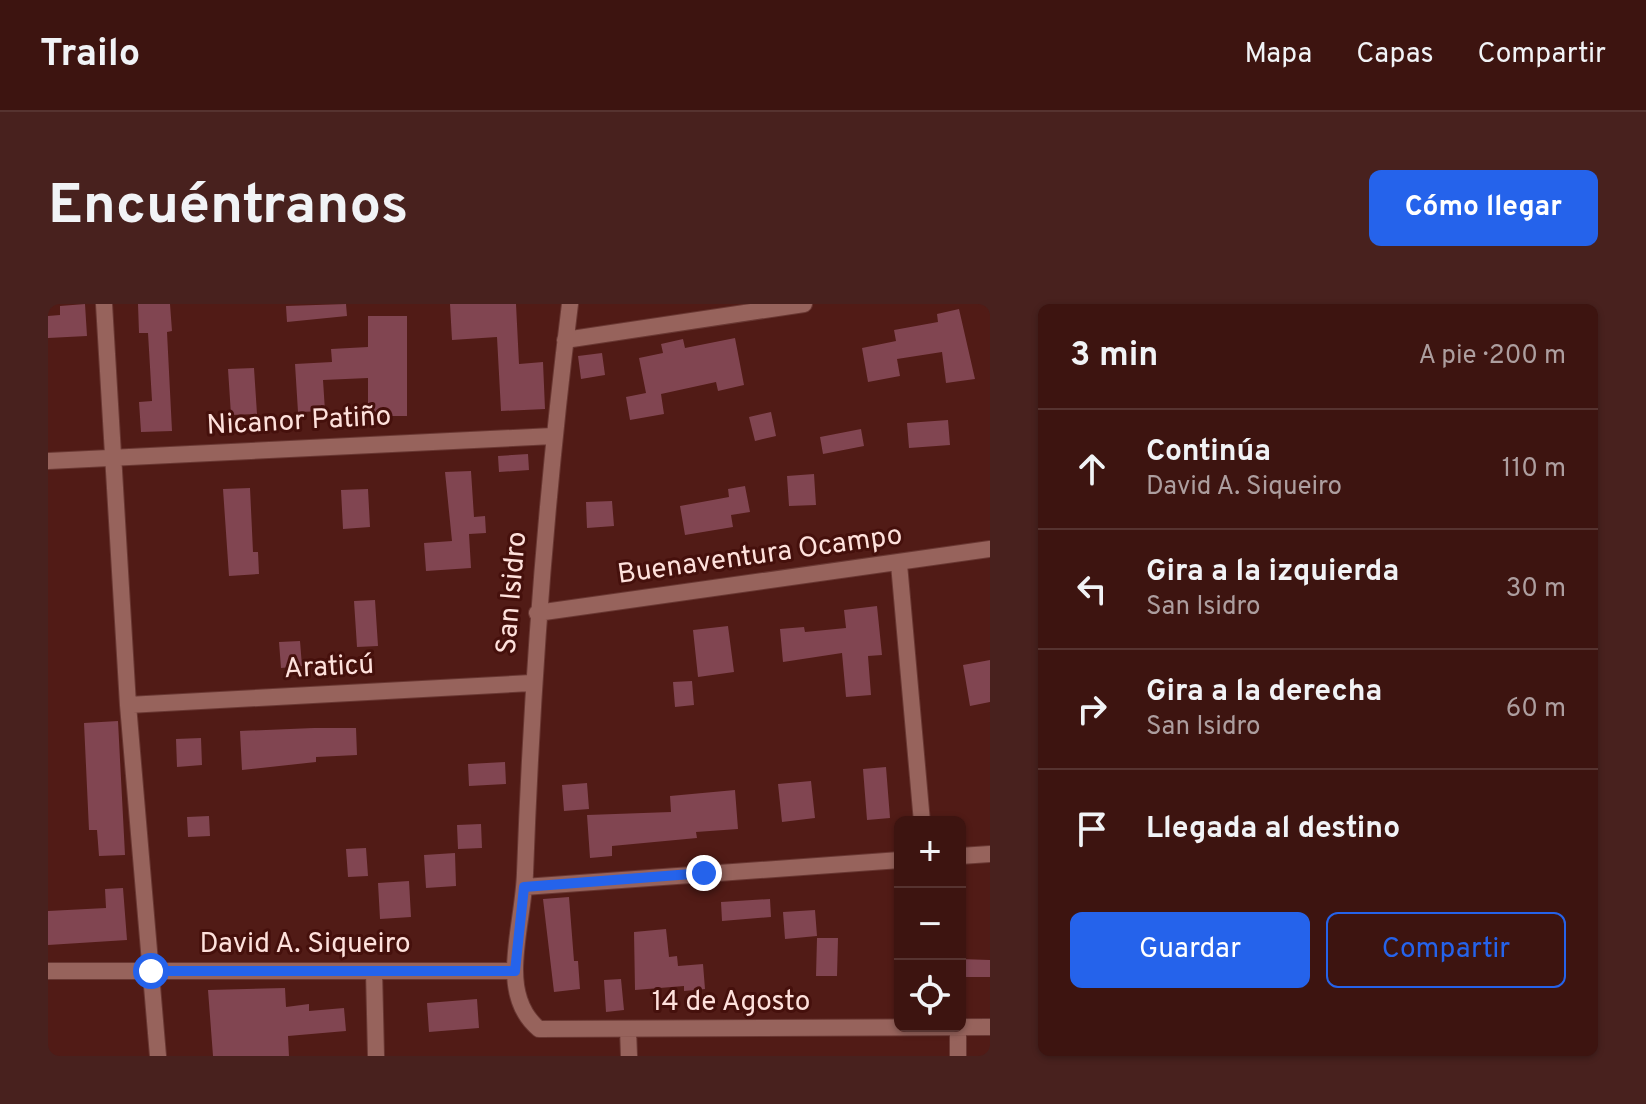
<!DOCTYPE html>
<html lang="es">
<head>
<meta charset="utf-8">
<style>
  :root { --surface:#3d1410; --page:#48211e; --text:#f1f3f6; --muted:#ad9e9f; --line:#563330; --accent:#2563eb }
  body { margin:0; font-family:Overpass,sans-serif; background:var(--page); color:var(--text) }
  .controls { position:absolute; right:24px; bottom:24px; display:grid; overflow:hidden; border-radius:12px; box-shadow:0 2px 6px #0004 }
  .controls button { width:72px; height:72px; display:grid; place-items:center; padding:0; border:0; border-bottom:2px solid var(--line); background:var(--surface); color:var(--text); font:40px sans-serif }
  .stop { position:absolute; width:24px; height:24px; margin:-18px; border:6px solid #2563eb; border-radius:50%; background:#fff }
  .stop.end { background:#2563eb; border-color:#fff; box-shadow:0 2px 8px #0008 }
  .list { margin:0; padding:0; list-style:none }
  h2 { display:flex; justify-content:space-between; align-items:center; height:104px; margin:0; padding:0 32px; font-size:34px }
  h2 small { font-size:26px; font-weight:400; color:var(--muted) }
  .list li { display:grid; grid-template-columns:52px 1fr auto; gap:24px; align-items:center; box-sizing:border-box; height:120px; padding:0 32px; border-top:2px solid var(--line) }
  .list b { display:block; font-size:30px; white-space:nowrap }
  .list p { margin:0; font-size:26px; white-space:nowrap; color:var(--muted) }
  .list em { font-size:26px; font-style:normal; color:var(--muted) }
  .actions { display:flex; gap:16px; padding:24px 32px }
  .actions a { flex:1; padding:18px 0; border:2px solid var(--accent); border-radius:12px; text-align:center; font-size:28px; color:var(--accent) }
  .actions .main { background:var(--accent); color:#fff }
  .icon { flex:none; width:44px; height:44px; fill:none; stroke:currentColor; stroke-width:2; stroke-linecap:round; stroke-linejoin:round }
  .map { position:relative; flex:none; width:942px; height:752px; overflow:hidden; border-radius:12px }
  header { display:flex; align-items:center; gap:48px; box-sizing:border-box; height:112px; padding:0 40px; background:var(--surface); border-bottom:2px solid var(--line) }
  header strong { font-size:38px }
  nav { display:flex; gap:44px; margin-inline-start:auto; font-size:28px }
  .intro { display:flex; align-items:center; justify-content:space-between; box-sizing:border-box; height:192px; padding:0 48px }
  h1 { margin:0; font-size:56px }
  .button { padding:20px 36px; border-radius:12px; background:var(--accent); color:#fff; font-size:28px; font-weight:700 }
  main { display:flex; gap:48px; padding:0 48px }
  aside { flex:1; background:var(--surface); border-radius:12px; box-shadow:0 2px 6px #0004 }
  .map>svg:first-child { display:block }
  .building { fill:#814551 }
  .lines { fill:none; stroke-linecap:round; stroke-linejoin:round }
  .minor-casing { stroke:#693732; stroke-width:18 }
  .minor { stroke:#97635c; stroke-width:16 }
  .route { stroke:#2563eb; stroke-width:10 }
  .labels { text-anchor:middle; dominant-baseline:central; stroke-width:6; stroke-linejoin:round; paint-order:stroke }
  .street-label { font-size:28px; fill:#fee1dc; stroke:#45100c }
</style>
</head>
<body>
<header>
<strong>Trailo</strong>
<nav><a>Mapa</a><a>Capas</a><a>Compartir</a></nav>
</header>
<div class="intro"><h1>Encuéntranos</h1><a class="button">Cómo llegar</a></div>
<main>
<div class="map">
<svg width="942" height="752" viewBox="0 0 942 752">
  <rect width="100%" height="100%" fill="#511b16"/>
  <path class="building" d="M37,0L39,32L0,34V12L12,11V2Z
    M90,0H122L124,27L119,28L124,127L93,128L91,98L104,97L100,29H91Z
    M298,0L299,12L239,18L238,2Z
    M402,0H468L471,60L495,58L497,105L453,107L449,33L404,36Z
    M911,5L927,75L898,79L894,48L849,55L852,72L820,78L814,44L848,37L846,26L890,18L889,10Z
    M320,12H359V112H320V74L275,76L277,107L250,108L247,60L284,58L283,45L320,43Z
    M687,34L696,81L670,87L668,78L613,90L616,110L582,116L578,93L598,89L591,54L615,49L613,40L635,35L637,44Z
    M554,49L557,71L533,75L530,52Z
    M206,64L209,110L183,111L180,65Z
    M723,108L728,132L707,137L701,113Z
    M900,116L902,141L861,144L859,119Z
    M813,125L816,142L775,150L772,133Z
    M480,150L481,166L451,168L450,152Z
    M423,167L426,213L437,212L438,229L421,230L423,264L378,267L376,239L404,237L397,168Z
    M766,170L768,201L741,202L739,172Z
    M697,182L702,208L683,211L685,223L637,231L632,202L681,193L680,185Z
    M202,184L205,248H210L211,270L181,272L175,185Z
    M320,185L322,223L295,225L293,186Z
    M564,197L566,222L539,224L538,198Z
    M327,296L330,342L309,343L306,297Z
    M829,302L834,351L820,352L823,391L798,393L794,349L735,358L732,325L756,323L757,328L798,324L796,306Z
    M680,322L686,368L650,373L645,326Z
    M252,337L254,362L233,364L231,338Z
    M942,356V398L922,402L915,361Z
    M644,377L646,401L627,403L625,378Z
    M70,417L77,551L51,552L49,526H41L36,419Z
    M266,424H308L309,451L268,453V458L194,466L192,427Z
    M153,434L154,461L129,463L128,435Z
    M457,458L458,480L421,482L420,460Z
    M838,463L842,514L819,516L815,465Z
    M763,477L767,514L734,518L730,480Z
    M539,479L541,505L516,507L514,481Z
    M687,486L690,525L648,528L649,534L564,542V552L542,554L539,511L623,508L622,492Z
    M161,512L162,532L140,533L139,513Z
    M433,520L434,544L410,545L409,521Z
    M318,544L320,572L300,573L298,545Z
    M407,549L408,582L378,584L376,551Z
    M361,577L363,613L332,615L330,579Z
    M75,584L79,636L0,641V607L58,604L57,585Z
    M521,593L526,657H530L532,685L506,688L495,595Z
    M722,595L723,613L674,617L673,598Z
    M767,606L769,632L737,635L735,608Z
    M618,625L621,653L629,652L630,662L655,660L657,685L636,687V682L587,686L586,628Z
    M769,634H790L789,672H768Z
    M912,655L942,656V673H912Z
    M573,675L576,706L558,708L556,676Z
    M237,684L238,703L261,700V707L296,704L298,727L240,732L241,752H165L160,686Z
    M429,695L431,724L381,728L379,699Z"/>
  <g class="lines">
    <g class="minor-casing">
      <path id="minor" d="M56,0L80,401L110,752
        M522,0C498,190 484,378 477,569C476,601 467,634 467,666C467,690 473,710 491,725L942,723
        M517,36L756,0
        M0,157L505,132
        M851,260L874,518
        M489,309L942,245
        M80,401L483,379
        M912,552L942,550
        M476,583L852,556
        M0,667H467
        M326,667L328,752
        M910,724V752
        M580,725L581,752"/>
    </g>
    <use href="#minor" class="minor"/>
  </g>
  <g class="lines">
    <path class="route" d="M103,667H467L476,583L656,569"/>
  </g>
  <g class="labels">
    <g class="street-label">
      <text transform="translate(251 118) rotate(-3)">Nicanor Patiño</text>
      <text transform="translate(712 252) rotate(-8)">Buenaventura Ocampo</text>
      <text transform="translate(465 289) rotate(-85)">San Isidro</text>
      <text transform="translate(281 364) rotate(-3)">Araticú</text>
      <text x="257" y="641">David A. Siqueiro</text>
      <text x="683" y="699">14 de Agosto</text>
    </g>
  </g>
</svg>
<div class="controls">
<button>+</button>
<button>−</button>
<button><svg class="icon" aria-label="locate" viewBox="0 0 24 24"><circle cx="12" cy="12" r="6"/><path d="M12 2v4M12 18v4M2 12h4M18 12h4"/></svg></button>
</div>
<div class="stop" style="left:103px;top:667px"></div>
<div class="stop end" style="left:656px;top:569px"></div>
</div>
<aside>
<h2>3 min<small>A pie · 200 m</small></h2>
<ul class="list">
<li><svg class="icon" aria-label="ahead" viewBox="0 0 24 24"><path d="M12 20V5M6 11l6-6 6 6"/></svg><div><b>Continúa</b><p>David A. Siqueiro</p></div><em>110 m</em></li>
<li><svg class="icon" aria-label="left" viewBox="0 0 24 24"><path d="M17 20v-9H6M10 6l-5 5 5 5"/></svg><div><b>Gira a la izquierda</b><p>San Isidro</p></div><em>30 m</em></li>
<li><svg class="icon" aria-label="right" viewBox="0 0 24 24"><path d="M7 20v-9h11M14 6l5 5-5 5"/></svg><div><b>Gira a la derecha</b><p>San Isidro</p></div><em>60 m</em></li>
<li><svg class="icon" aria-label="arrive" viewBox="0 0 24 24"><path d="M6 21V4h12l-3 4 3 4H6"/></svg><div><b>Llegada al destino</b></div></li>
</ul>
<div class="actions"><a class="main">Guardar</a><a>Compartir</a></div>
</aside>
</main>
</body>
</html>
